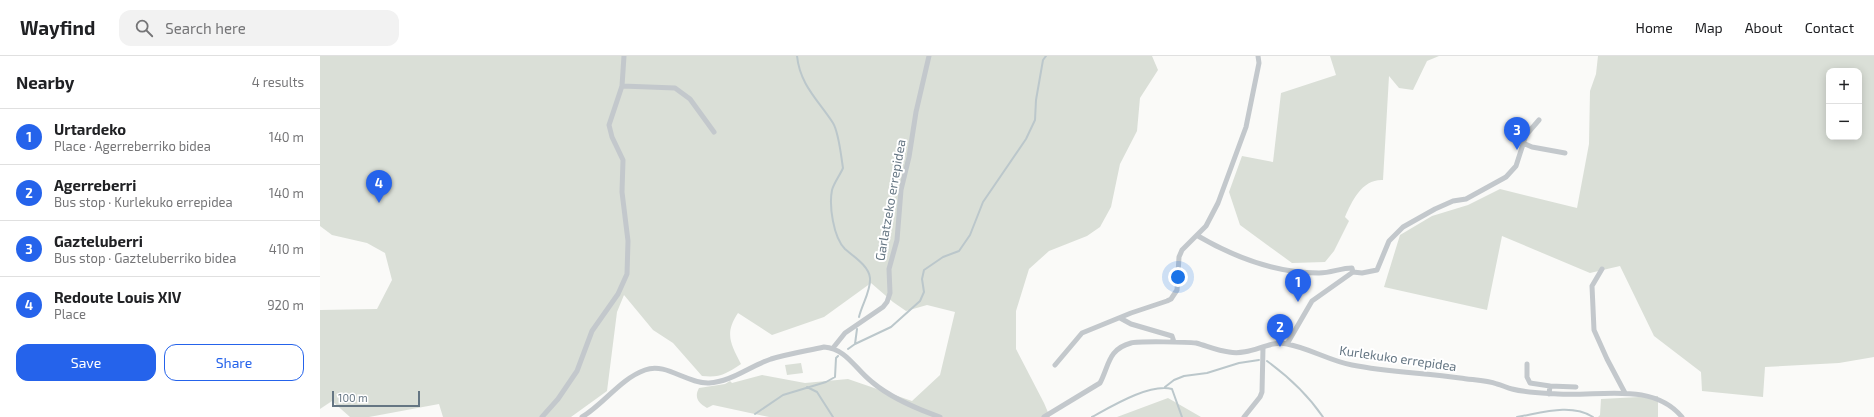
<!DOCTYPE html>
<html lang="en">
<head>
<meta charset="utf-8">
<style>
  :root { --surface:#fff; --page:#f2f2f2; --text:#202124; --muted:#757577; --line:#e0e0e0; --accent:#2563eb }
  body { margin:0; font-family:"Exo 2",sans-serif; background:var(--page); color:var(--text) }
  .controls { position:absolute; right:12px; top:12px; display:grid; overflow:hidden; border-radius:8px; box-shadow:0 2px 10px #0003 }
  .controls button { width:36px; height:36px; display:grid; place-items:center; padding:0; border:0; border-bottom:1px solid var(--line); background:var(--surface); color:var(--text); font:20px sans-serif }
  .scale { position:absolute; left:12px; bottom:10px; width:88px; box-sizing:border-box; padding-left:4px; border:2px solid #657683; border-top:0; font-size:11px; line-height:14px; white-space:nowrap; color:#657683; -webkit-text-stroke:3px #fff; paint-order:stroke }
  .you { position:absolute; left:858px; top:221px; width:14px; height:14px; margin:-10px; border:3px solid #fff; border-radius:50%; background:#1a73e8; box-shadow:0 0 0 6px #1a73e833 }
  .badge { display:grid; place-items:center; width:26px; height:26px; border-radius:50%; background:var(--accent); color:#fff; font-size:13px; font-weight:700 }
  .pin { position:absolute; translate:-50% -33px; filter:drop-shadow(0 1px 2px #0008) }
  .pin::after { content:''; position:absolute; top:21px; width:14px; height:12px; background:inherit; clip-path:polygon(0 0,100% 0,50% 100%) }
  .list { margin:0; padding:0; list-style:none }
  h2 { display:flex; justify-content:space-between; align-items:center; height:52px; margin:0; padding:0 16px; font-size:17px }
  h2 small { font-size:13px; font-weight:400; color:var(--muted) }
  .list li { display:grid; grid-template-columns:26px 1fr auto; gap:12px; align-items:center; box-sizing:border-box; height:56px; padding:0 16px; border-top:1px solid var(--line) }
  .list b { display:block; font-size:15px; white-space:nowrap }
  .list p { margin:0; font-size:13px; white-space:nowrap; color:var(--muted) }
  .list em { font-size:13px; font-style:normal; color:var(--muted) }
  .actions { display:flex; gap:8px; padding:12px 16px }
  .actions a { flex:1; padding:9px 0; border:1px solid var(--accent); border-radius:12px; text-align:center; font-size:14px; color:var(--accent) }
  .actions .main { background:var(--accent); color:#fff }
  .icon { flex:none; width:22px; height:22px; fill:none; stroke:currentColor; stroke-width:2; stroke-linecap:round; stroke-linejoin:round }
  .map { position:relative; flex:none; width:1554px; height:361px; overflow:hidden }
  header { display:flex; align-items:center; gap:24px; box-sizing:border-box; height:56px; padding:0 20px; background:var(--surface); border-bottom:1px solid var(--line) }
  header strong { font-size:19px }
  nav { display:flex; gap:22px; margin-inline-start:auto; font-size:14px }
  .search { width:280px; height:36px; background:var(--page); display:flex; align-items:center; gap:10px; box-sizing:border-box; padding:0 14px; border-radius:12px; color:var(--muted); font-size:15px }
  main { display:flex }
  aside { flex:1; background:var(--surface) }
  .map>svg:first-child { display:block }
  .green { fill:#dadfd7; fill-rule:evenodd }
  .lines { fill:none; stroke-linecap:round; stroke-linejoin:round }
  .stream { stroke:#bbc7cb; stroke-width:2 }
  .minor { stroke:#c3c8cc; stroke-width:5 }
  .labels { text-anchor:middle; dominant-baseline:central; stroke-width:4; stroke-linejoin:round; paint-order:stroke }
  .street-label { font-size:13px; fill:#657683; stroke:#fff }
</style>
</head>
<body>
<header>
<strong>Wayfind</strong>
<div class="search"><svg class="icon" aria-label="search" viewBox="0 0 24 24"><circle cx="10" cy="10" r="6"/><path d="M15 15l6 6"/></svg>Search here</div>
<nav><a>Home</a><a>Map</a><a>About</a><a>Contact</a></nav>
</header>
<main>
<aside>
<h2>Nearby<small>4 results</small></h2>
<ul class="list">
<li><span class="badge">1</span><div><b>Urtardeko</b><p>Place · Agerreberriko bidea</p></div><em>140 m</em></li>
<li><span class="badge">2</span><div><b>Agerreberri</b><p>Bus stop · Kurlekuko errepidea</p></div><em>140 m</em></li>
<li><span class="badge">3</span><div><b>Gazteluberri</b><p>Bus stop · Gazteluberriko bidea</p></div><em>410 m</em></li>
<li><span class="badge">4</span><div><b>Redoute Louis XIV</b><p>Place</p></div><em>920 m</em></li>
</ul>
<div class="actions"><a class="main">Save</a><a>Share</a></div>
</aside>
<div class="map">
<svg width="1554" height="361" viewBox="0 0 1554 361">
  <rect width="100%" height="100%" fill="#fafaf8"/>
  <path class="green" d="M0,0H832L838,14L820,42L817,75L800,108L791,151L780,171L767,180L729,195L709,213L696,255V293L724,347L730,361H449L393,349L387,352C378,347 374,341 379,332L405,328L410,325L412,327L442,319L485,327L528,323L592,345L620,319L635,256L607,249L586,255L573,246L551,227L504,261L452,279L418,257C404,278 411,288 421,308C406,318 400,322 382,320L353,287L333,274L304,239L297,256L287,335L251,361H123L119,348L49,361H30L12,345L0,353V254L57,253L72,224L65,197L47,187L12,179L0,170Z
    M1010,0H1119L1107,5L1093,34L1079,32L1069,20L1063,124C1042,123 1032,145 1025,161L1029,165L1014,195L1005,206L972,207L920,169L909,136L922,100L953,106L961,37L1016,19Z
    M1278,0H1554V301L1519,307L1445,311L1443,341L1382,335L1381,316L1334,280L1300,210L1270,217L1182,180L1167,254L1064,231L1080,179L1112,160L1148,149L1180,133L1257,152L1269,88L1270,35L1276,18ZM1509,15H1539V81H1509Z
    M481,307L483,317L467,319L465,309Z
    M1338,340V361H1278L1280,359L1281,343Z
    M848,342L881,361H797Z"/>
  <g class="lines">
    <path class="stream" d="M477,0C480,29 498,44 513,67C519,77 521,100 523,112C520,119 514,127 512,134C509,149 513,181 525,193C533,200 549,210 550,222C551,235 542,248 539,261
      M535,288L571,271L600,245L604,236L602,223L604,214L623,201L639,195L650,179L663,146L706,83L715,64L716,44L723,4L726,0
      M528,293L535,288L537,273
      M947,305C969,321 988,339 1003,361
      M487,331L497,336L513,361
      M845,331L854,324L864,320L887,317L919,307L939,304
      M435,358L463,339L506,326L515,321L516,302L518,300
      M772,361C792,350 830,327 852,333L862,361
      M1197,361C1221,357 1251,347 1273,361"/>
    <path class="minor" d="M302,30L355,32L370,43L394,76
      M1203,87L1212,91L1245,97
      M878,180C914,201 957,217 999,217C1011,217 1021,212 1032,212L1033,216
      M1282,213L1272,230L1274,274L1287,303L1305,337
      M1033,216L1042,217L1057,214L1069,185L1083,171L1115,153L1133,145L1146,143L1186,121L1196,110L1206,79L1219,64
      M800,262L811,268L852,280L854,286
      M967,288L992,245L1033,216
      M513,292L525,277L563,251L567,246L570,237L569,213L577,184L581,134L589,101L596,56L609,0
      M1207,308V321L1210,327L1230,330
      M735,309L762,277L811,257L847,245L851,243L857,234L859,201L862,194L886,170L898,147L926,71L939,7L938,0
      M1229,338L1230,330L1256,331
      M222,361L238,343L257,315L272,275L298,238L307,218L308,185L302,136L303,104L292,81L289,69L302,30L304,0
      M262,361C284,348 300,323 325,314C346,306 367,328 389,327C411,326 430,310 451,303C468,298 486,295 504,291C527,293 535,313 552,326C571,342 597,353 620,361
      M724,361L780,327C789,310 788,293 811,287C819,285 868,286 876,287C887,290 898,295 909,296C931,300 948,284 967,288C989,292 1010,305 1032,309C1067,316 1104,317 1140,322C1152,324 1166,324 1177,328C1182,329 1187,332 1192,333C1207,337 1223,337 1238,338C1279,341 1332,325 1362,361
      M924,361L940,341L942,336L943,292"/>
  </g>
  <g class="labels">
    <g class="street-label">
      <text transform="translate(570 144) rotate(-80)">Garlatzeko errepidea</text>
      <text transform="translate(1078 302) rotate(8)">Kurlekuko errepidea</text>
    </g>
  </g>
</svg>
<div class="controls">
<button>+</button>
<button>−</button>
</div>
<div class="scale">100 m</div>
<div class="you"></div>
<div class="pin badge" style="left:978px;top:246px">1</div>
<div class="pin badge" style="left:960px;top:291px">2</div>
<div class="pin badge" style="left:1197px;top:94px">3</div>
<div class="pin badge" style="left:59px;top:147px">4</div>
</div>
</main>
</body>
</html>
